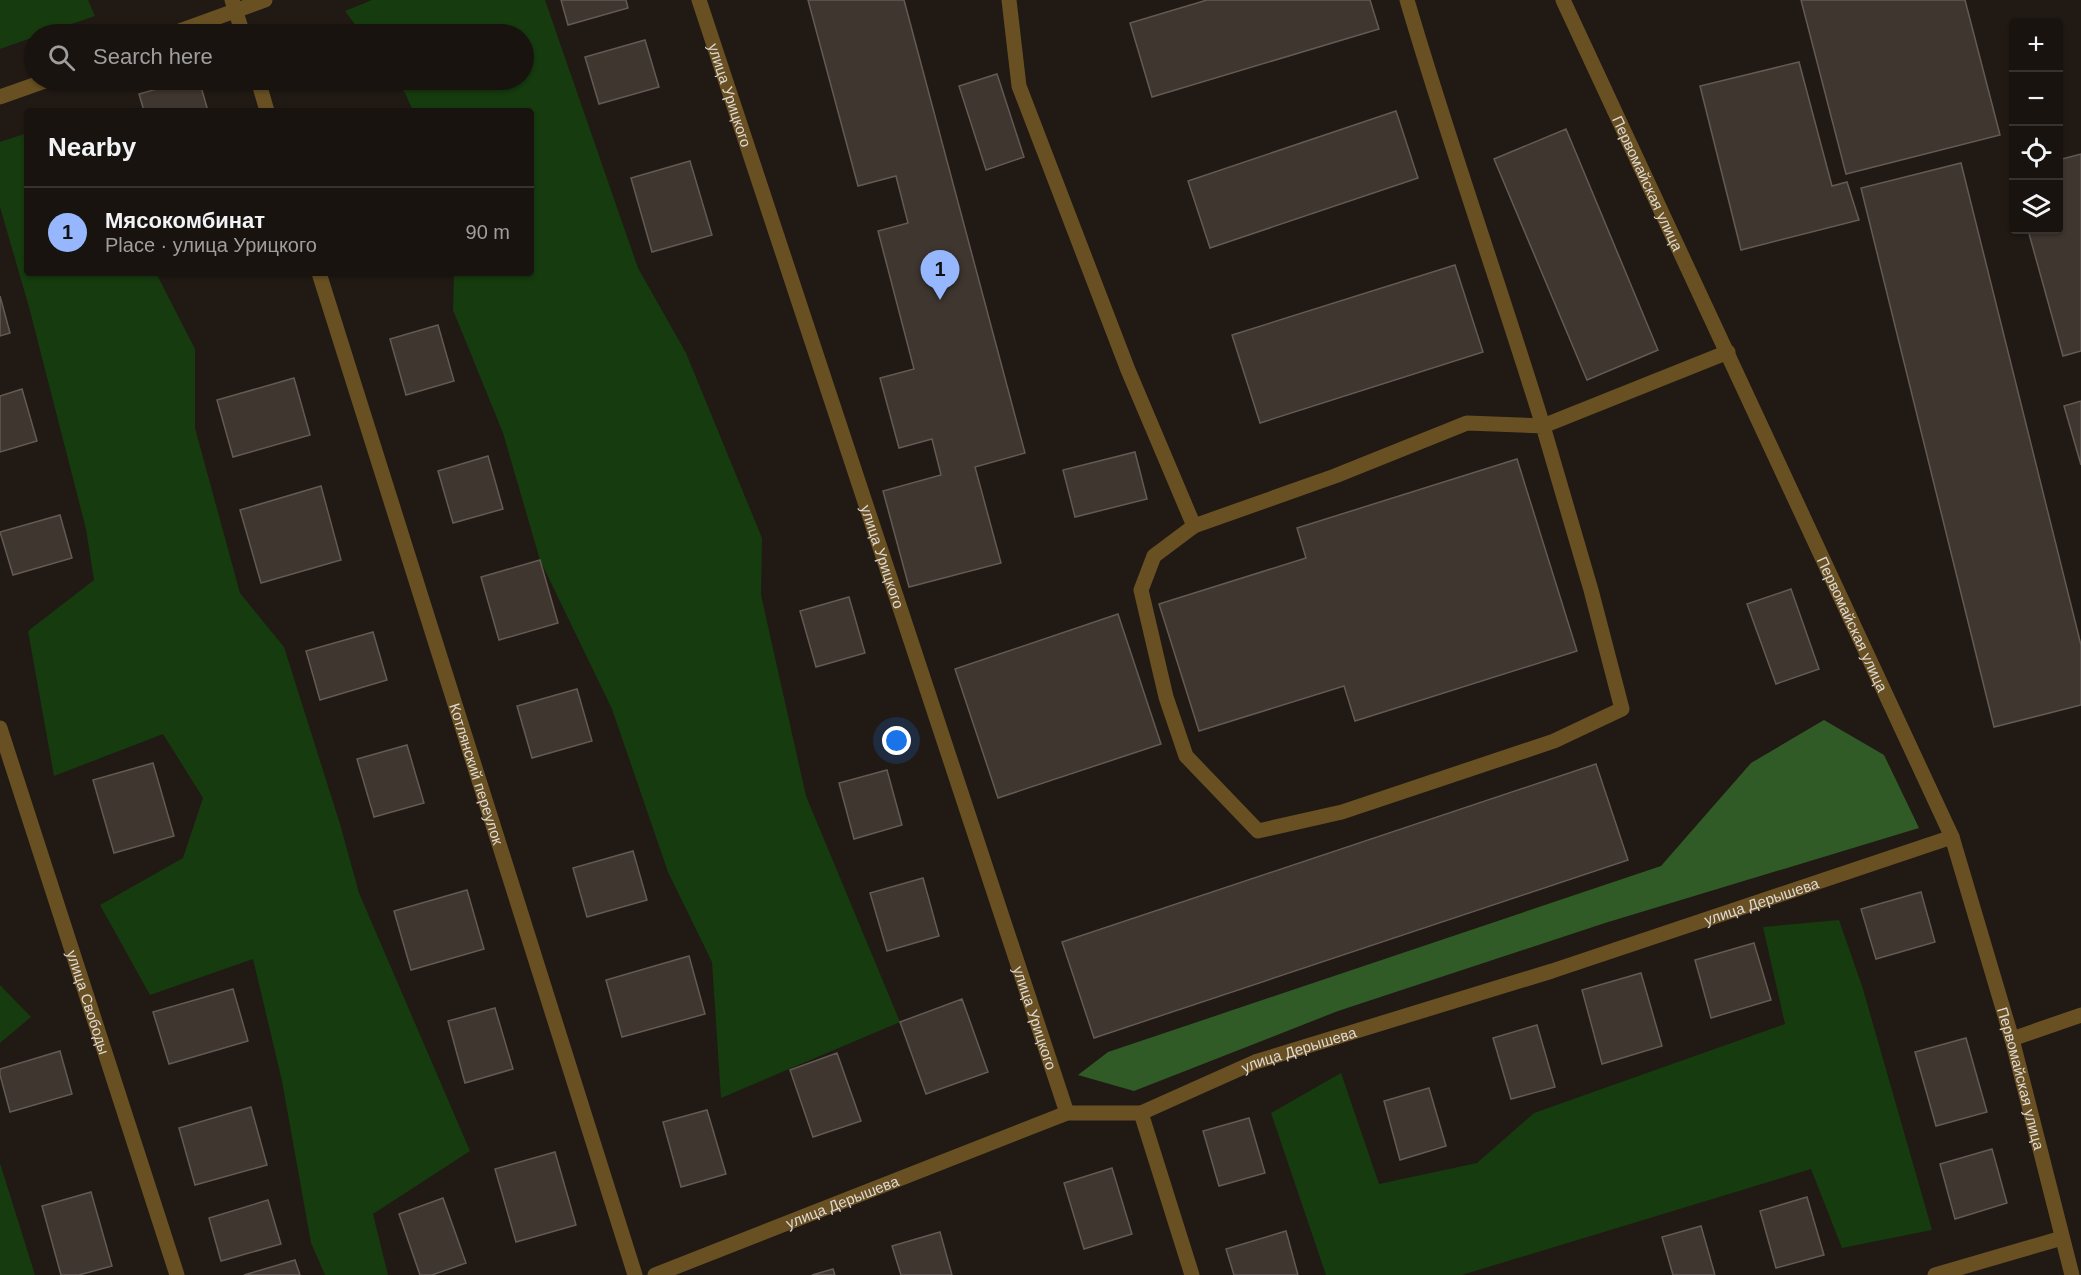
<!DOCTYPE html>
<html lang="en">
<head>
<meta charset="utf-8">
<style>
  :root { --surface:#19130f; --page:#221c18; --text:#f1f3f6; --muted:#9f9e9e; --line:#37322f; --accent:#96b6fd }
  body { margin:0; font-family:Helvetica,sans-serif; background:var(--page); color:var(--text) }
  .controls { position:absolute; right:18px; top:18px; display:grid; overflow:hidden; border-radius:6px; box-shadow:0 2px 4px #0004 }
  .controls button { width:54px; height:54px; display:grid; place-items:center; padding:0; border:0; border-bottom:2px solid var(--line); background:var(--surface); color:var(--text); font:30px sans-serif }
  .you { position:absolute; left:897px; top:741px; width:21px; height:21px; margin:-15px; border:4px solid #fff; border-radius:50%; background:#1a73e8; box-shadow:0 0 0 9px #1a73e833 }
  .badge { display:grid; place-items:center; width:39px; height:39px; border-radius:50%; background:var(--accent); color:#111; font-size:20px; font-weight:700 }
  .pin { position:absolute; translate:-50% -50px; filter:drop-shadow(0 2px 3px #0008) }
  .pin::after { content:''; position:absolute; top:32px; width:21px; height:18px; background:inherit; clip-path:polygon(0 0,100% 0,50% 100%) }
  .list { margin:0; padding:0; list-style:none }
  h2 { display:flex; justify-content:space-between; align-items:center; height:78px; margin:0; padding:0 24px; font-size:26px }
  h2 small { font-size:20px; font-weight:400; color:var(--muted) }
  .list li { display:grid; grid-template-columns:39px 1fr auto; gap:18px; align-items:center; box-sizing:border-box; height:90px; padding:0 24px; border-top:2px solid var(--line) }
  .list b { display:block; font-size:22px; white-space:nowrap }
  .list p { margin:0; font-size:20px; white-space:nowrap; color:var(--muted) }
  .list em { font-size:20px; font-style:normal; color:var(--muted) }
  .icon { flex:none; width:33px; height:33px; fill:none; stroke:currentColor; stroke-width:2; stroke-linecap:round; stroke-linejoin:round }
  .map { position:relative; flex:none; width:2081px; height:1275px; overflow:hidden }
  .search { position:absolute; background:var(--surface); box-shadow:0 2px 4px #0004; left:24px; top:24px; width:510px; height:66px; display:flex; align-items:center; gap:15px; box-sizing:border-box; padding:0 21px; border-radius:33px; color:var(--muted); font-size:22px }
  .panel { position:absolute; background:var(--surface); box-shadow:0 2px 4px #0004; left:24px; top:108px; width:510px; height:168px; border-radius:6px }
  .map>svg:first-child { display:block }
  .green { fill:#163b0e }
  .forest { fill:#305b27 }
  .building { fill:#3f3630; stroke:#635a54; stroke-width:1.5 }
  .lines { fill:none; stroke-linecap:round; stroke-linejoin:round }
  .minor { stroke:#685023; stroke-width:15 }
  .labels { text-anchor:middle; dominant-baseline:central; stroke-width:6; stroke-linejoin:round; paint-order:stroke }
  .street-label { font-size:15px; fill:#dfd9d6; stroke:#080504 }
</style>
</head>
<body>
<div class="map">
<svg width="2081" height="1275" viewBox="0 0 2081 1275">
  <rect width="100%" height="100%" fill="#211914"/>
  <path class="green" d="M0,0H88L95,16L43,34H34V37L0,49Z
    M372,0H545L638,268L686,353L762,538L761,595L806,796L900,1022L721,1098L712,962L668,872L612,709L540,560L503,433L453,310L454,273H531V111H413L405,93L396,80H524V34H362L345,11Z
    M27,133V273H156L195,349V428L240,593L284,647L340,824L359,893L470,1151L373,1214L388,1275H325L311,1243L282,1081L253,959L150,995L100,905L183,858L203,798L163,734L54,776L28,631L94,580L86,529L29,307L0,207V142Z
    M1839,920L1863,989L1932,1230L1842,1248L1811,1169L1462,1275H1326L1271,1113L1341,1073L1379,1184L1477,1163L1534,1113L1785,1024L1763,927Z
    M0,985L31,1017L0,1043Z
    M0,1163L35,1275H0Z"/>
  <path class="forest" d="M1824,720L1884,755L1919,828L1605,923L1338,1011L1134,1091L1078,1075L1108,1052L1661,866L1751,763Z"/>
  <path class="building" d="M561,0H626L628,8L568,25Z
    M808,0H904L1025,453L975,467L1001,563L909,587L883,491L941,475L932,439L899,448L880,378L914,369L878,231L908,223L896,176L858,186Z
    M1207,0H1370L1379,29L1152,97L1130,23Z
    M1801,0H1965L2000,135L1846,174Z
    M645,40L659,87L599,104L585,57Z
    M1799,62L1832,186L1847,182L1859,220L1741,250L1700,86Z
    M997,74L1024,157L986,170L959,86Z
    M189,80H199L208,111H144L139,94Z
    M1396,111L1418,178L1210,248L1188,181Z
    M1566,129L1658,350L1587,380L1494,159Z
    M2081,154V351L2063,356L2028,230H2058V160Z
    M690,161L712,235L652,252L631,178Z
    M1961,163L2081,645V705L1994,727L1861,188Z
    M1455,265L1483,352L1260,423L1232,335Z
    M0,296L10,333L0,336Z
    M438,325L454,381L406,395L390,339Z
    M294,378L310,435L233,457L217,400Z
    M22,389L37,441L0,452V396Z
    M2081,401V465L2064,406Z
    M1135,452L1147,499L1075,517L1063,470Z
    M488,456L503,509L453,523L438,471Z
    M1517,459L1577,651L1355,721L1344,686L1199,731L1159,604L1306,558L1297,528Z
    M321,486L341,560L261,583L240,510Z
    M60,515L72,558L13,575L0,532Z
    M540,560L558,623L499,640L481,577Z
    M1791,589L1819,669L1776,684L1747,604Z
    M849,597L865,653L816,667L800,611Z
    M1118,614L1161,744L998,798L955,669Z
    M373,632L387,680L320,700L306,651Z
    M577,689L592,741L532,758L517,706Z
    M407,745L424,803L374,817L357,759Z
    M153,763L174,836L114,853L93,780Z
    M1596,764L1628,860L1094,1038L1062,942Z
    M887,770L902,825L854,839L839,783Z
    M633,851L647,900L587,917L573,868Z
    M923,878L939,936L887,951L870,893Z
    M467,890L484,949L411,970L394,911Z
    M1921,892L1935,942L1876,959L1861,909Z
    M1754,943L1771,1000L1711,1018L1695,960Z
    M689,956L705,1014L622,1037L606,980Z
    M1641,973L1662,1046L1602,1064L1582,990Z
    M233,989L248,1041L169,1064L153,1012Z
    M962,999L988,1072L926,1094L900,1022Z
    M495,1008L513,1069L465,1083L448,1021Z
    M1537,1025L1555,1087L1511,1099L1493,1038Z
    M1966,1038L1987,1112L1936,1126L1915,1052Z
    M60,1051L72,1094L10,1112L0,1075V1069Z
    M837,1053L861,1121L813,1137L790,1070Z
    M1429,1088L1446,1146L1400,1160L1384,1101Z
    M251,1107L267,1165L195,1185L179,1128Z
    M707,1110L726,1174L681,1187L663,1122Z
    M1249,1118L1265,1173L1219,1186L1203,1131Z
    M1992,1149L2007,1203L1955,1219L1940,1164Z
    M555,1152L576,1225L516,1242L495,1169Z
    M1112,1168L1132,1234L1084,1249L1064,1183Z
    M91,1192L112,1266L79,1275H61L42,1206Z
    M1807,1197L1824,1255L1776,1268L1760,1211Z
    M443,1198L466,1263L432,1275H420L399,1214Z
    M268,1200L281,1244L221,1261L209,1218Z
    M1701,1226L1715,1275H1673L1662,1237Z
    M1286,1231L1298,1275H1234L1226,1249Z
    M940,1232L952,1275H901L892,1246Z
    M295,1260L300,1275H244Z
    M833,1269L835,1275H812Z"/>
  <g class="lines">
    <g class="minor">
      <path d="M232,0L243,34"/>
      <path id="s1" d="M699,0L1067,1113"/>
      <path d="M1009,0L1019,86L1128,370L1194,526"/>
      <path d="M1407,0C1449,143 1499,283 1543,426L1728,352"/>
      <path id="s2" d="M1563,0L1952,837L2012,1039L2072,1275"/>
      <path d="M171,34L265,0"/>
      <path d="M258,80L267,111"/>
      <path d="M0,97L48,80"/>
      <path id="s3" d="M319,273L635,1275"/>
      <path d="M1467,423L1543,426L1591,590L1622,709L1554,741L1342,812L1258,831L1186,756L1166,697L1141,590L1154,556L1194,526L1335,476Z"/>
      <path id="s4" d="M0,728L177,1275"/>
      <path d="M2012,1039L2081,1015"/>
      <path d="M1141,1113L1192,1275"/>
      <path id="s5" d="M655,1275L1067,1113H1141L1255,1062L1552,971L1952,837"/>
      <path d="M1935,1275L2062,1238"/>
    </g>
  </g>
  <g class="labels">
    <g class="street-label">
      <text stroke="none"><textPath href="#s1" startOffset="100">улица Урицкого</textPath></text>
      <text stroke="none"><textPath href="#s2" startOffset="202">Первомайская улица</textPath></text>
      <text stroke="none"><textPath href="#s1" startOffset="586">улица Урицкого</textPath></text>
      <text stroke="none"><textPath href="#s2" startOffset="688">Первомайская улица</textPath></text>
      <text stroke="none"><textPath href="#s3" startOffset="525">Котлянский переулок</textPath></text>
      <text stroke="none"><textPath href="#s5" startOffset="1173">улица Дерышева</textPath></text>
      <text stroke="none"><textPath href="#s4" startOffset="288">улица Свободы</textPath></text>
      <text stroke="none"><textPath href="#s1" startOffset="1072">улица Урицкого</textPath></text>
      <text stroke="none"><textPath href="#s5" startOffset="687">улица Дерышева</textPath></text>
      <text stroke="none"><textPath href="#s2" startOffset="1174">Первомайская улица</textPath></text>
      <text stroke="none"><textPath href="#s5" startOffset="201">улица Дерышева</textPath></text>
    </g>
  </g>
</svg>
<div class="controls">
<button>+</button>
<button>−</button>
<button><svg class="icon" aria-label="locate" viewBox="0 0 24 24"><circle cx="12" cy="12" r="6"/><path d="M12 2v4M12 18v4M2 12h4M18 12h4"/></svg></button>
<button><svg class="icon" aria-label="layers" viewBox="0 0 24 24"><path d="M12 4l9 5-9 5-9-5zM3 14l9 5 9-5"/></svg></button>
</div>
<div class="you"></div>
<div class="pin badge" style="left:940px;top:300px">1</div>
<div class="search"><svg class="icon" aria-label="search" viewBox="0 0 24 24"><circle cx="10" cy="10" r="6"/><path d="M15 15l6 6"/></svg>Search here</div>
<section class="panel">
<h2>Nearby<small></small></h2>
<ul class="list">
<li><span class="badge">1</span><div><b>Мясокомбинат</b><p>Place · улица Урицкого</p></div><em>90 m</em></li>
</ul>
</section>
</div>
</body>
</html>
